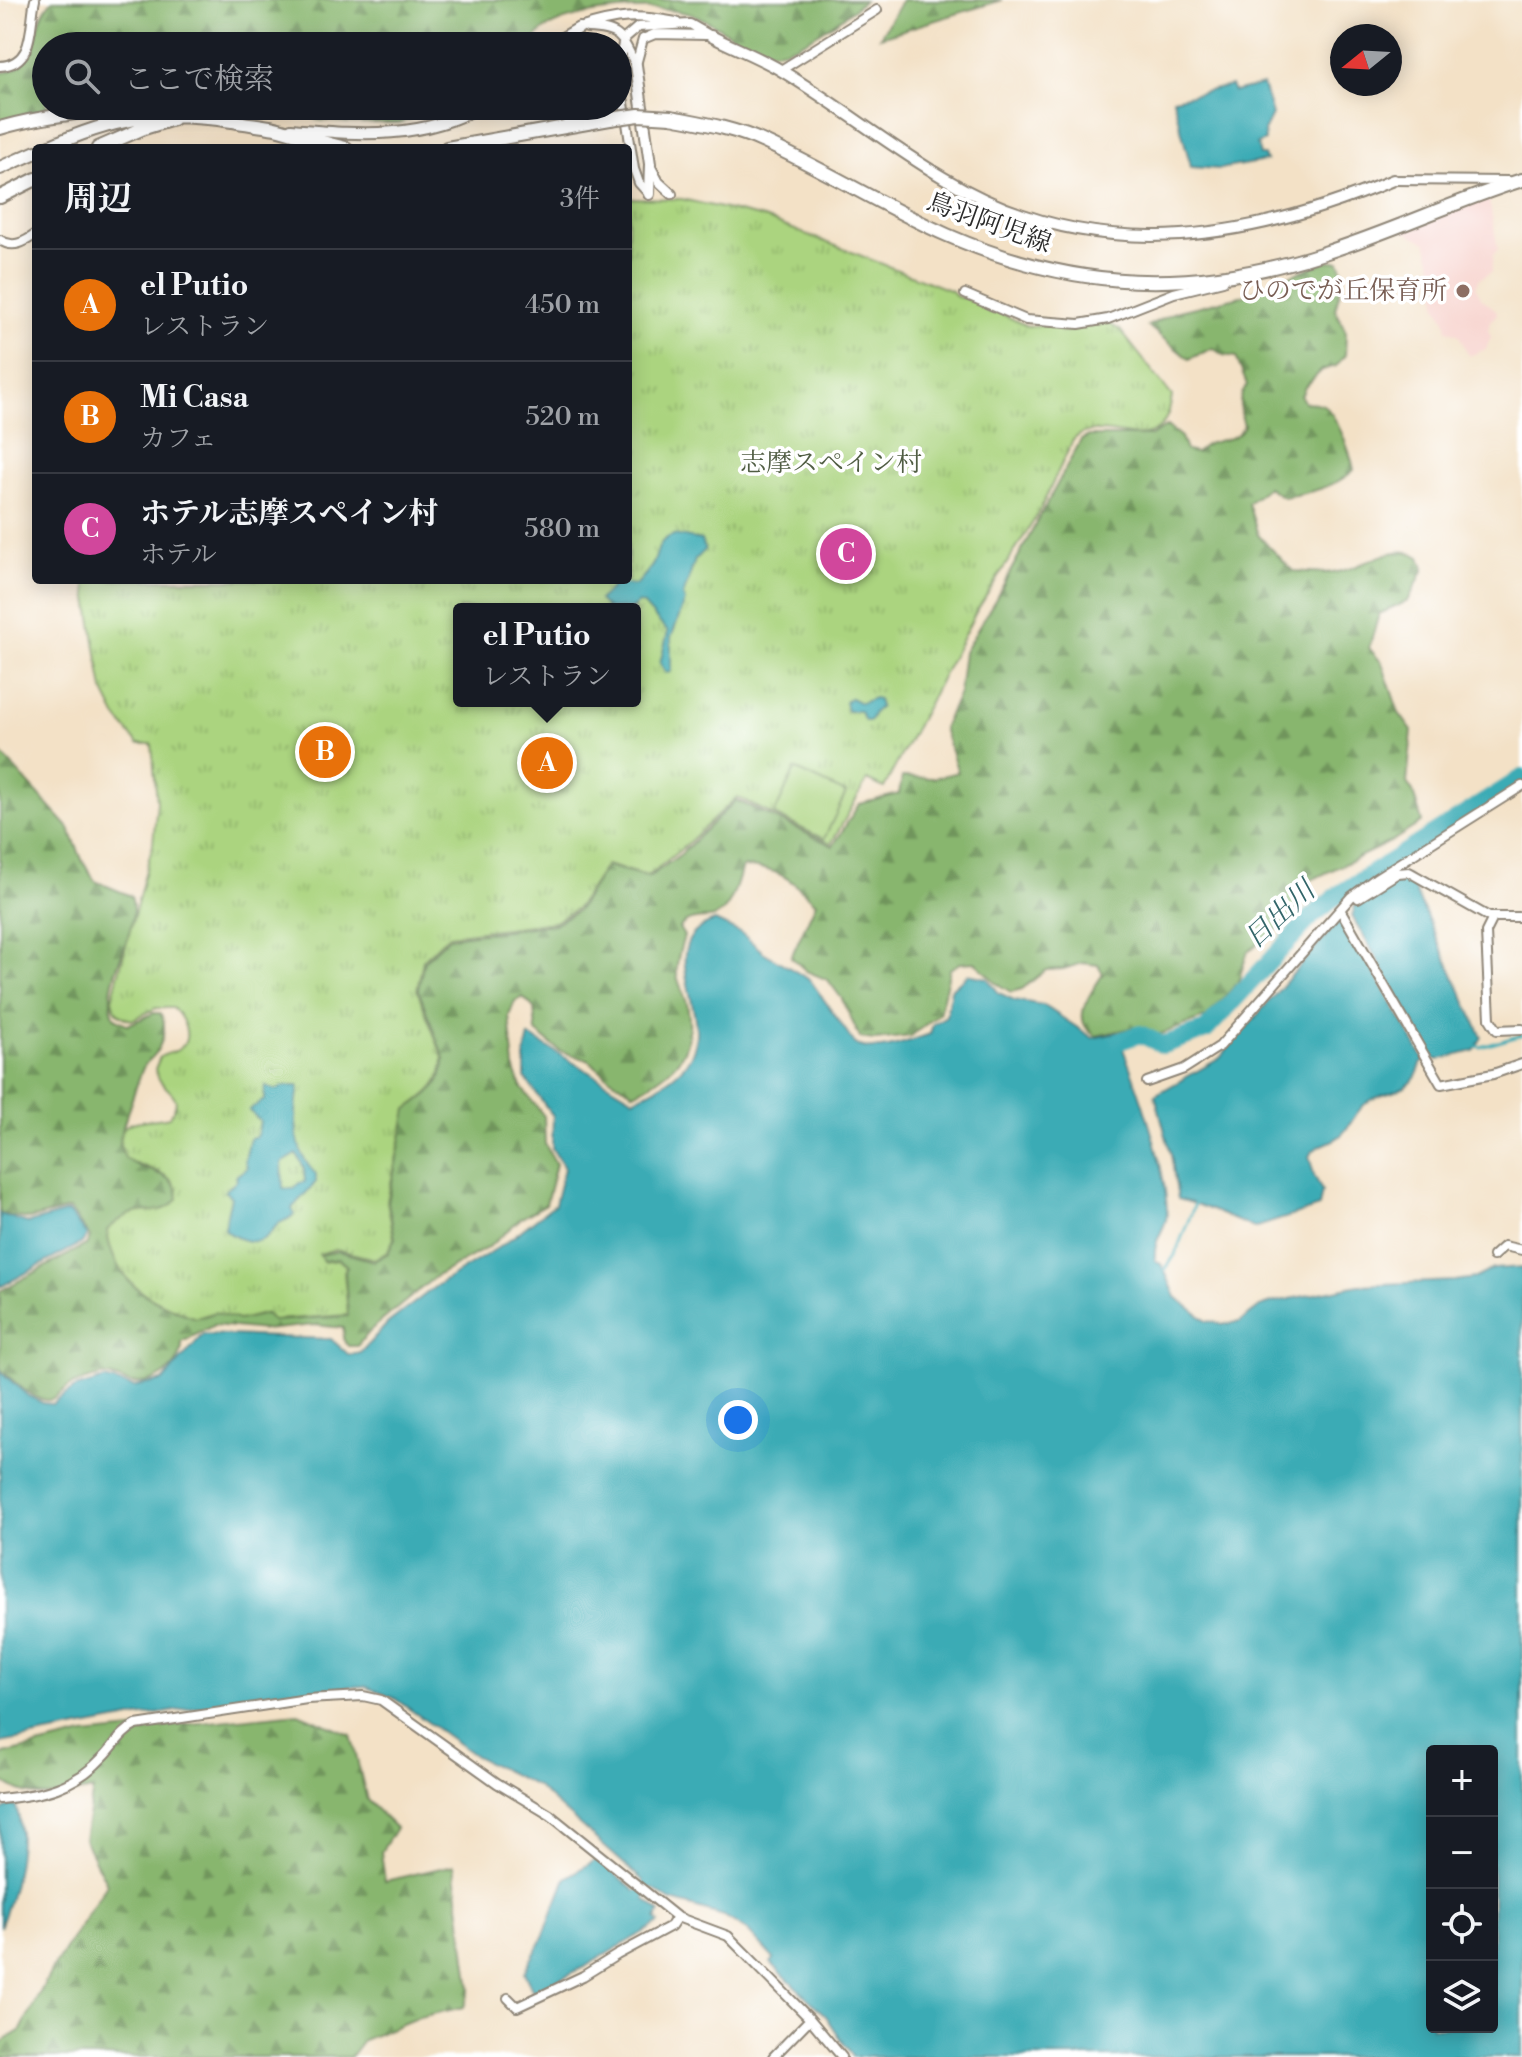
<!DOCTYPE html>
<html lang="ja">
<head>
<meta charset="utf-8">
<style>
  :root { --surface:#171b24; --page:#242831; --text:#f1f3f6; --muted:#9ea1a6; --line:#363941; --accent:#c8321e }
  body { margin:0; font-family:"Libre Bodoni","Noto Serif JP",serif; background:var(--page); color:var(--text) }
  .controls { position:absolute; right:24px; bottom:24px; display:grid; overflow:hidden; border-radius:8px; box-shadow:0 4px 20px #0003 }
  .controls button { width:72px; height:72px; display:grid; place-items:center; padding:0; border:0; border-bottom:2px solid var(--line); background:var(--surface); color:var(--text); font:40px sans-serif }
  .compass { position:absolute; left:1330px; top:24px; width:72px; height:72px; border-radius:50%; background:var(--surface); box-shadow:0 4px 20px #0003; rotate:252deg }
  .you { position:absolute; left:738px; top:1420px; width:28px; height:28px; margin:-20px; border:6px solid #fff; border-radius:50%; background:#1a73e8; box-shadow:0 0 0 12px #1a73e833 }
  .badge { display:grid; place-items:center; width:52px; height:52px; border-radius:50%; background:var(--accent); color:#fff; font-size:26px; font-weight:700 }
  .pin { position:absolute; translate:-50% -50%; border:4px solid #fff; box-shadow:0 2px 8px #0006 }
  .popup { position:absolute; left:453px; top:603px; width:188px; height:104px; box-sizing:border-box; display:grid; place-content:center; border-radius:8px; background:var(--surface); filter:drop-shadow(0 2px 6px #0005); font-size:26px; white-space:nowrap; color:var(--muted) }
  .popup b { font-size:30px; color:var(--text) }
  .popup::after { content:''; position:absolute; left:50%; top:100%; margin-left:-16px; border:16px solid transparent; border-top-color:var(--surface) }
  .list { margin:0; padding:0; list-style:none }
  h2 { display:flex; justify-content:space-between; align-items:center; height:104px; margin:0; padding:0 32px; font-size:34px }
  h2 small { font-size:26px; font-weight:400; color:var(--muted) }
  .list li { display:grid; grid-template-columns:52px 1fr auto; gap:24px; align-items:center; box-sizing:border-box; height:112px; padding:0 32px; border-top:2px solid var(--line) }
  .list b { display:block; font-size:30px; white-space:nowrap }
  .list p { margin:0; font-size:26px; white-space:nowrap; color:var(--muted) }
  .list em { font-size:26px; font-style:normal; color:var(--muted) }
  .icon { flex:none; width:44px; height:44px; fill:none; stroke:currentColor; stroke-width:2; stroke-linecap:round; stroke-linejoin:round }
  .map { position:relative; flex:none; width:1522px; height:2057px; overflow:hidden }
  .search { position:absolute; background:var(--surface); box-shadow:0 4px 20px #0003; left:32px; top:32px; width:600px; height:88px; display:flex; align-items:center; gap:20px; box-sizing:border-box; padding:0 28px; border-radius:44px; color:var(--muted); font-size:30px }
  .panel { position:absolute; background:var(--surface); box-shadow:0 4px 20px #0003; left:32px; top:144px; width:600px; height:440px; border-radius:8px }
  .map>svg:first-child { display:block }
  .built { fill:#f7d0ca }
  .forest { fill:url(#forest-firs); stroke:#5a704c; stroke-width:2 }
  .park { fill:url(#park-tufts); stroke:#6b8055; stroke-width:2; fill-rule:evenodd }
  .pitch { fill:#abd47f; stroke:#6b8055; stroke-width:2 }
  .water { fill:#3aabb5; stroke:#326b70; stroke-width:2; fill-rule:evenodd }
  .lines { fill:none; stroke-linecap:round; stroke-linejoin:round }
  .stream { stroke:#3aabb5; stroke-width:3 }
  .canal { stroke:#3aabb5; stroke-width:11 }
  .river { stroke:#3aabb5; stroke-width:18 }
  .minor-casing { stroke:#8f8678; stroke-width:12 }
  .tertiary-casing { stroke:#8f8678; stroke-width:14 }
  .secondary-casing { stroke:#8f8678; stroke-width:16 }
  .minor { stroke:#fff; stroke-width:8 }
  .tertiary { stroke:#fff; stroke-width:10 }
  .secondary { stroke:#fff; stroke-width:12 }
  .secondary-bridge-casing { stroke:#8f8678; stroke-width:16; stroke-linecap:butt }
  .secondary-bridge { stroke:#fff; stroke-width:12 }
  .education-dot { fill:#8d6e63; stroke:#fff; stroke-width:3 }
  .labels { text-anchor:middle; dominant-baseline:central; stroke-width:7; stroke-linejoin:round; paint-order:stroke }
  .street-label { font-size:26px; fill:#2b2b2b; stroke:#fff }
  .education-label { font-size:26px; fill:#785e54; stroke:#fff; text-anchor:end }
  .park-label { font-size:26px; fill:#515e44; stroke:#fff }
  .water-label { font-size:28px; font-style:italic; fill:#326569; stroke:#fff }
</style>
</head>
<body>
<div class="map">
<svg width="1522" height="2057" viewBox="0 0 1522 2057">
  <defs>
    <pattern id="forest-firs" width="22" height="20" patternUnits="userSpaceOnUse" patternTransform="scale(2)"><rect width="22" height="20" fill="#88b66e"/><path d="M5 1l3.5 6h-7zM16 11l3.5 6h-7z" fill="#6f945b"/></pattern>
    <pattern id="park-tufts" width="24" height="20" patternUnits="userSpaceOnUse" patternTransform="scale(2)"><rect width="24" height="20" fill="#abd47f"/><path d="M3 7l-1-3M5 7V3M7 7l1-3M15 17l-1-3M17 17v-4M19 17l1-3" fill="none" stroke="#93b66e"/></pattern>
  </defs>
  <rect width="100%" height="100%" fill="#fff"/>
  <filter id="ink" filterUnits="userSpaceOnUse"><feTurbulence type="fractalNoise" baseFrequency=".0125" numOctaves="2"/><feDisplacementMap in="SourceGraphic" scale="16" xChannelSelector="R" yChannelSelector="G"/><feConvolveMatrix kernelMatrix="1 2 1 2 8 2 1 2 1" color-interpolation-filters="sRGB"/></filter>
  <filter id="wash" filterUnits="userSpaceOnUse"><feTurbulence type="fractalNoise" baseFrequency=".006" numOctaves="4" result="noise"/><feDisplacementMap in="SourceGraphic" scale="32" xChannelSelector="R" yChannelSelector="G"/><feGaussianBlur stdDeviation="1.8" result="paint"/><feColorMatrix in="noise" values="0 0 0 0 0 0 0 0 0 0 0 0 0 0 0 0 0 1.4 0 .05"/><feComposite in="paint" operator="in"/></filter>
  <g filter="url(#wash)">
    <rect width="100%" height="100%" fill="#f3e1c6"/>
    <path class="built" d="M1488,194L1498,249L1493,255L1491,272L1479,279L1476,287L1481,298L1496,310L1497,314L1491,321L1488,330L1491,337L1486,349L1469,356L1459,335L1446,329L1447,324L1437,305L1435,273L1426,242L1399,229Z"/>
    <path class="forest" d="M53,0H864C847,16 797,51 774,51C743,51 718,21 690,14C654,4 577,9 545,29C539,33 534,41 528,46H46V106H63L0,121V73C45,68 28,22 53,0Z
      M902,0H1002L880,37Z
      M295,106H450L399,123H354L318,120Z
      M1325,261H1339L1343,271L1342,283L1335,309L1346,332L1345,355L1336,366L1322,370L1305,387L1301,396L1304,402C1310,403 1318,402 1323,405C1337,414 1351,455 1354,470C1334,488 1308,493 1283,497L1268,487L1248,503L1258,535L1293,571C1307,572 1323,574 1337,572C1364,568 1394,540 1420,557L1424,569L1408,601L1379,614L1369,648L1382,663L1399,713L1412,731L1407,783L1413,792L1422,822L1392,841L1307,882L1298,914L1248,951L1238,982L1207,1017L1158,1035L1136,1027L1096,1036C1068,1020 1091,993 1103,974L1098,965L1083,963L1063,969L1046,970L1022,989L1011,992L996,983L975,962L960,963L950,969L939,1014L911,1036L875,1040L860,1038L842,999L828,980L806,971L791,957L816,903C791,879 778,867 742,867C737,883 730,918 708,918C696,919 688,918 679,928L684,936C681,947 675,963 677,974C678,984 685,994 687,1004C697,1053 674,1072 634,1093L607,1076L588,1060L560,1051L536,1032L534,1008L523,997L515,1001L509,1016L514,1067L521,1087L544,1116L545,1144L556,1164L546,1204L520,1219L489,1247L436,1276L372,1329L357,1346H348L343,1339L344,1328L314,1325L264,1330L214,1325L182,1342C183,1367 156,1386 131,1383C122,1382 111,1374 101,1376C93,1378 80,1381 72,1385C63,1390 56,1401 46,1400C29,1398 13,1380 0,1369V1291L86,1245L90,1237L69,1209L29,1219L0,1214V752L69,828L83,862L95,881L131,896C143,933 97,981 115,1018L128,1025L154,1013H160C168,1025 163,1042 155,1054C152,1059 145,1062 143,1068C140,1074 120,1134 120,1139C118,1179 178,1161 178,1199C165,1214 152,1210 135,1213C124,1215 116,1223 107,1230C112,1273 136,1294 173,1309C189,1316 199,1321 215,1312L239,1320L266,1314L272,1321L348,1316L345,1272L347,1266L339,1259L323,1261L320,1255L338,1251L374,1261L388,1253L395,1238L388,1202L407,1109C428,1095 445,1085 444,1058L418,989L424,961L450,937L554,924L578,910L606,866L649,877L681,854L736,800L833,846L859,804L899,794L902,777L934,778L958,772L943,728L959,693L964,652L995,600L1081,440L1089,436H1151L1167,426L1181,437L1186,451L1196,453C1200,450 1203,446 1208,444C1223,437 1235,443 1244,425C1239,410 1237,398 1247,385L1236,357L1223,355L1213,348L1189,359L1148,326L1175,312L1245,295Z
      M298,1713L351,1735L367,1800L396,1828L381,1852L385,1881L454,1865L470,1989L464,2007L419,2017L363,2040L350,2057H0V2043L21,2030L51,1971L107,1884L84,1839L93,1790C63,1796 23,1803 0,1778V1758L4,1754L84,1735Z"/>
    <path class="park" d="M628,198L682,199L764,218L952,291L957,297L971,299L1027,326L1108,323L1120,330L1172,396C1162,471 1103,410 1073,440L1038,514L976,612L884,788L867,780L831,844L737,797L685,846L648,876L606,865L577,908L554,922L449,935L423,960L417,990L443,1058C443,1085 427,1095 407,1109L387,1201L394,1238L388,1252L375,1259L335,1249L319,1254L323,1262L339,1260L346,1266L344,1272L348,1315L272,1320L266,1313L239,1320L215,1312L196,1318C150,1299 114,1286 107,1230C116,1223 124,1215 135,1213C152,1210 166,1214 178,1199C178,1170 147,1171 125,1158C106,1115 144,1123 169,1117C189,1092 159,1092 155,1069L160,1057C166,1053 174,1053 179,1049C194,1039 183,1017 173,1008H156L132,1020C120,1017 114,1012 112,999L153,843L157,802L152,744H138L116,716L103,690L85,580H628ZM459,609H635V701H459Z"/>
    <path class="pitch" d="M795,769L846,793L824,839L774,815Z"/>
    <path class="water" d="M1263,85L1272,115L1264,131L1265,141L1257,144L1260,155H1264L1266,161L1219,169L1191,167L1173,99L1231,86L1234,92Z
      M674,535L701,540L705,550L695,560L683,596L685,601L671,638V672L666,673L660,663L668,632L643,604L638,603L631,609H608L599,600L616,583L636,585C642,578 651,569 654,562C659,548 658,540 674,535Z
      M851,698L861,703L874,698L878,699L880,707L874,712L870,721H865L860,711H847L845,702Z
      M1408,876L1482,1037L1474,1051L1438,1060L1434,1058L1352,916L1355,906L1397,879Z
      M1344,920L1425,1061L1421,1064C1413,1096 1389,1088 1368,1102C1356,1109 1351,1127 1340,1136C1329,1145 1317,1143 1309,1156L1314,1175L1322,1191L1319,1207L1254,1228L1199,1205L1178,1199L1171,1154L1155,1095L1220,1058L1336,924Z
      M715,921L741,933L763,952L810,980L856,1045C880,1054 906,1042 930,1034L933,1024L946,1016L951,989L968,974L987,978L999,993L1014,1000L1043,1005L1093,1038L1117,1033C1135,1079 1166,1164 1167,1213C1167,1229 1153,1236 1155,1260L1162,1265L1176,1297L1207,1321L1223,1324L1240,1322L1260,1307L1275,1302L1359,1285L1454,1281L1475,1278L1493,1269L1522,1267V2057H853L826,2016L771,1963L774,1959L748,1931L724,1916L669,1900L648,1885L536,1786L475,1756L394,1698L364,1686L309,1690L131,1718L0,1743V1371L28,1396L43,1403L52,1404L75,1388L105,1379L134,1387L163,1381L203,1334L331,1339L349,1355L360,1353L388,1323L436,1286L504,1244L555,1204L564,1168L552,1148L553,1116L525,1078V1053L529,1036L634,1099C654,1089 677,1078 689,1059C717,1016 648,943 715,921ZM1432,1751H1492V2027H1432Z
      M265,1086L276,1090L283,1086H299C294,1115 293,1153 316,1174V1182L292,1208L294,1214C289,1220 284,1220 278,1224C274,1228 270,1234 265,1238C253,1246 233,1238 224,1228L231,1197L225,1191L237,1180L236,1176L247,1168L245,1160L250,1138L257,1136L260,1121L249,1110L264,1100ZM297,1154L304,1168L305,1182L299,1183L294,1189L283,1188L282,1163Z
      M68,1212L87,1235L82,1243L0,1287V1214L28,1223Z
      M12,1805L16,1806C27,1838 13,1896 0,1927V1812Z
      M597,1859L660,1912L656,1919L659,1923L586,1966L533,1992L524,1972L541,1942L566,1878Z"/>
    <g class="lines">
      <path class="stream" d="M1476,1046L1481,1047L1522,1035
        M1165,1270L1175,1255L1196,1201"/>
      <path class="canal" d="M640,1895L648,1885"/>
      <path class="river" d="M1120,1041L1140,1034L1163,1045L1206,1030L1312,916L1342,892L1522,778"/>
    </g>
  </g>
  <g filter="url(#ink)">
    <g class="lines">
      <g class="minor-casing">
        <path id="minor" d="M579,28C617,16 636,14 676,22
          M587,28C619,29 622,36 635,64
          M636,65L643,39L655,34L706,35
          M0,66C36,64 29,24 35,0
          M781,70L877,10
          M650,165L659,182L672,194
          M1393,180L1508,181
          M649,194L639,183L634,169L622,90L620,59L624,39L638,27L690,24L711,36
          M0,240C13,249 25,242 36,234
          M965,294L1026,320L1079,324L1108,319L1174,293L1223,281
          M1358,898L1398,873L1409,872L1489,917H1522
          M1341,911L1441,1084L1493,1074L1522,1064
          M1493,918L1486,932L1490,1019L1497,1030L1522,1029
          M1147,1082L1184,1069L1220,1046L1351,897L1376,878L1522,786
          M1493,1256L1504,1246L1522,1250
          M0,1799C42,1795 75,1788 104,1756C115,1745 121,1732 136,1725L307,1699L363,1696L381,1700L497,1783L550,1815L677,1917L728,1936L810,2019L842,2057
          M508,1998L517,2007L583,1976L617,1955L671,1926L677,1917
          M773,2057L810,2019"/>
      </g>
      <g class="tertiary-casing">
        <path id="tertiary" d="M711,36C734,48 759,57 782,71C837,104 888,145 944,178C1089,266 1244,243 1393,180
          M549,46L579,28
          M636,65L650,164L649,194
          M291,129C355,134 422,141 480,106"/>
      </g>
      <g class="secondary-casing">
        <path id="secondary" d="M671,117C702,123 734,128 764,142C826,170 884,207 947,235C1074,291 1193,295 1324,253C1391,232 1455,201 1522,180
          M0,128C37,117 137,101 172,111
          M46,148C116,117 156,110 232,121C246,124 261,125 275,128C299,134 322,143 346,148
          M98,148L144,128L173,119
          M447,148L610,119
          M0,168L36,152
          M0,197L36,179"/>
      </g>
      <use href="#minor" class="minor"/>
      <use href="#tertiary" class="tertiary"/>
      <use href="#secondary" class="secondary"/>
      <g class="secondary-bridge-casing">
        <path id="secondary-bridge" d="M610,119L639,115L671,117"/>
      </g>
      <use href="#secondary-bridge" class="secondary-bridge"/>
    </g>
  </g>
  <circle class="education-dot" cx="1463" cy="291" r="8"/>
  <g class="labels">
    <g class="street-label">
      <text transform="translate(989 223) rotate(20)">鳥羽阿児線</text>
    </g>
    <g class="education-label">
      <text x="1447" y="291">ひのでが丘保育所</text>
    </g>
    <g class="park-label">
      <text x="831" y="463">志摩スペイン村</text>
    </g>
    <g class="water-label">
      <text transform="translate(1280 915) rotate(-43)">日出川</text>
    </g>
  </g>
</svg>
<div class="controls">
<button>+</button>
<button>−</button>
<button><svg class="icon" aria-label="locate" viewBox="0 0 24 24"><circle cx="12" cy="12" r="6"/><path d="M12 2v4M12 18v4M2 12h4M18 12h4"/></svg></button>
<button><svg class="icon" aria-label="layers" viewBox="0 0 24 24"><path d="M12 4l9 5-9 5-9-5zM3 14l9 5 9-5"/></svg></button>
</div>
<svg class="compass" viewBox="-18 -18 36 36"><path d="M0-13l5 13h-10z" fill="#e53935"/><path d="M0 13l5-13h-10z" fill="#9ea1a6"/></svg>
<div class="you"></div>
<div class="pin badge" style="left:547px;top:763px;background:#e8710a">A</div>
<div class="popup"><b>el Putio</b>レストラン</div>
<div class="pin badge" style="left:325px;top:752px;background:#e8710a">B</div>
<div class="pin badge" style="left:846px;top:554px;background:#d1479c">C</div>
<div class="search"><svg class="icon" aria-label="search" viewBox="0 0 24 24"><circle cx="10" cy="10" r="6"/><path d="M15 15l6 6"/></svg>ここで検索</div>
<section class="panel">
<h2>周辺<small>3件</small></h2>
<ul class="list">
<li><span class="badge" style="background:#e8710a">A</span><div><b>el Putio</b><p>レストラン</p></div><em>450 m</em></li>
<li><span class="badge" style="background:#e8710a">B</span><div><b>Mi Casa</b><p>カフェ</p></div><em>520 m</em></li>
<li><span class="badge" style="background:#d1479c">C</span><div><b>ホテル志摩スペイン村</b><p>ホテル</p></div><em>580 m</em></li>
</ul>
</section>
</div>
</body>
</html>
